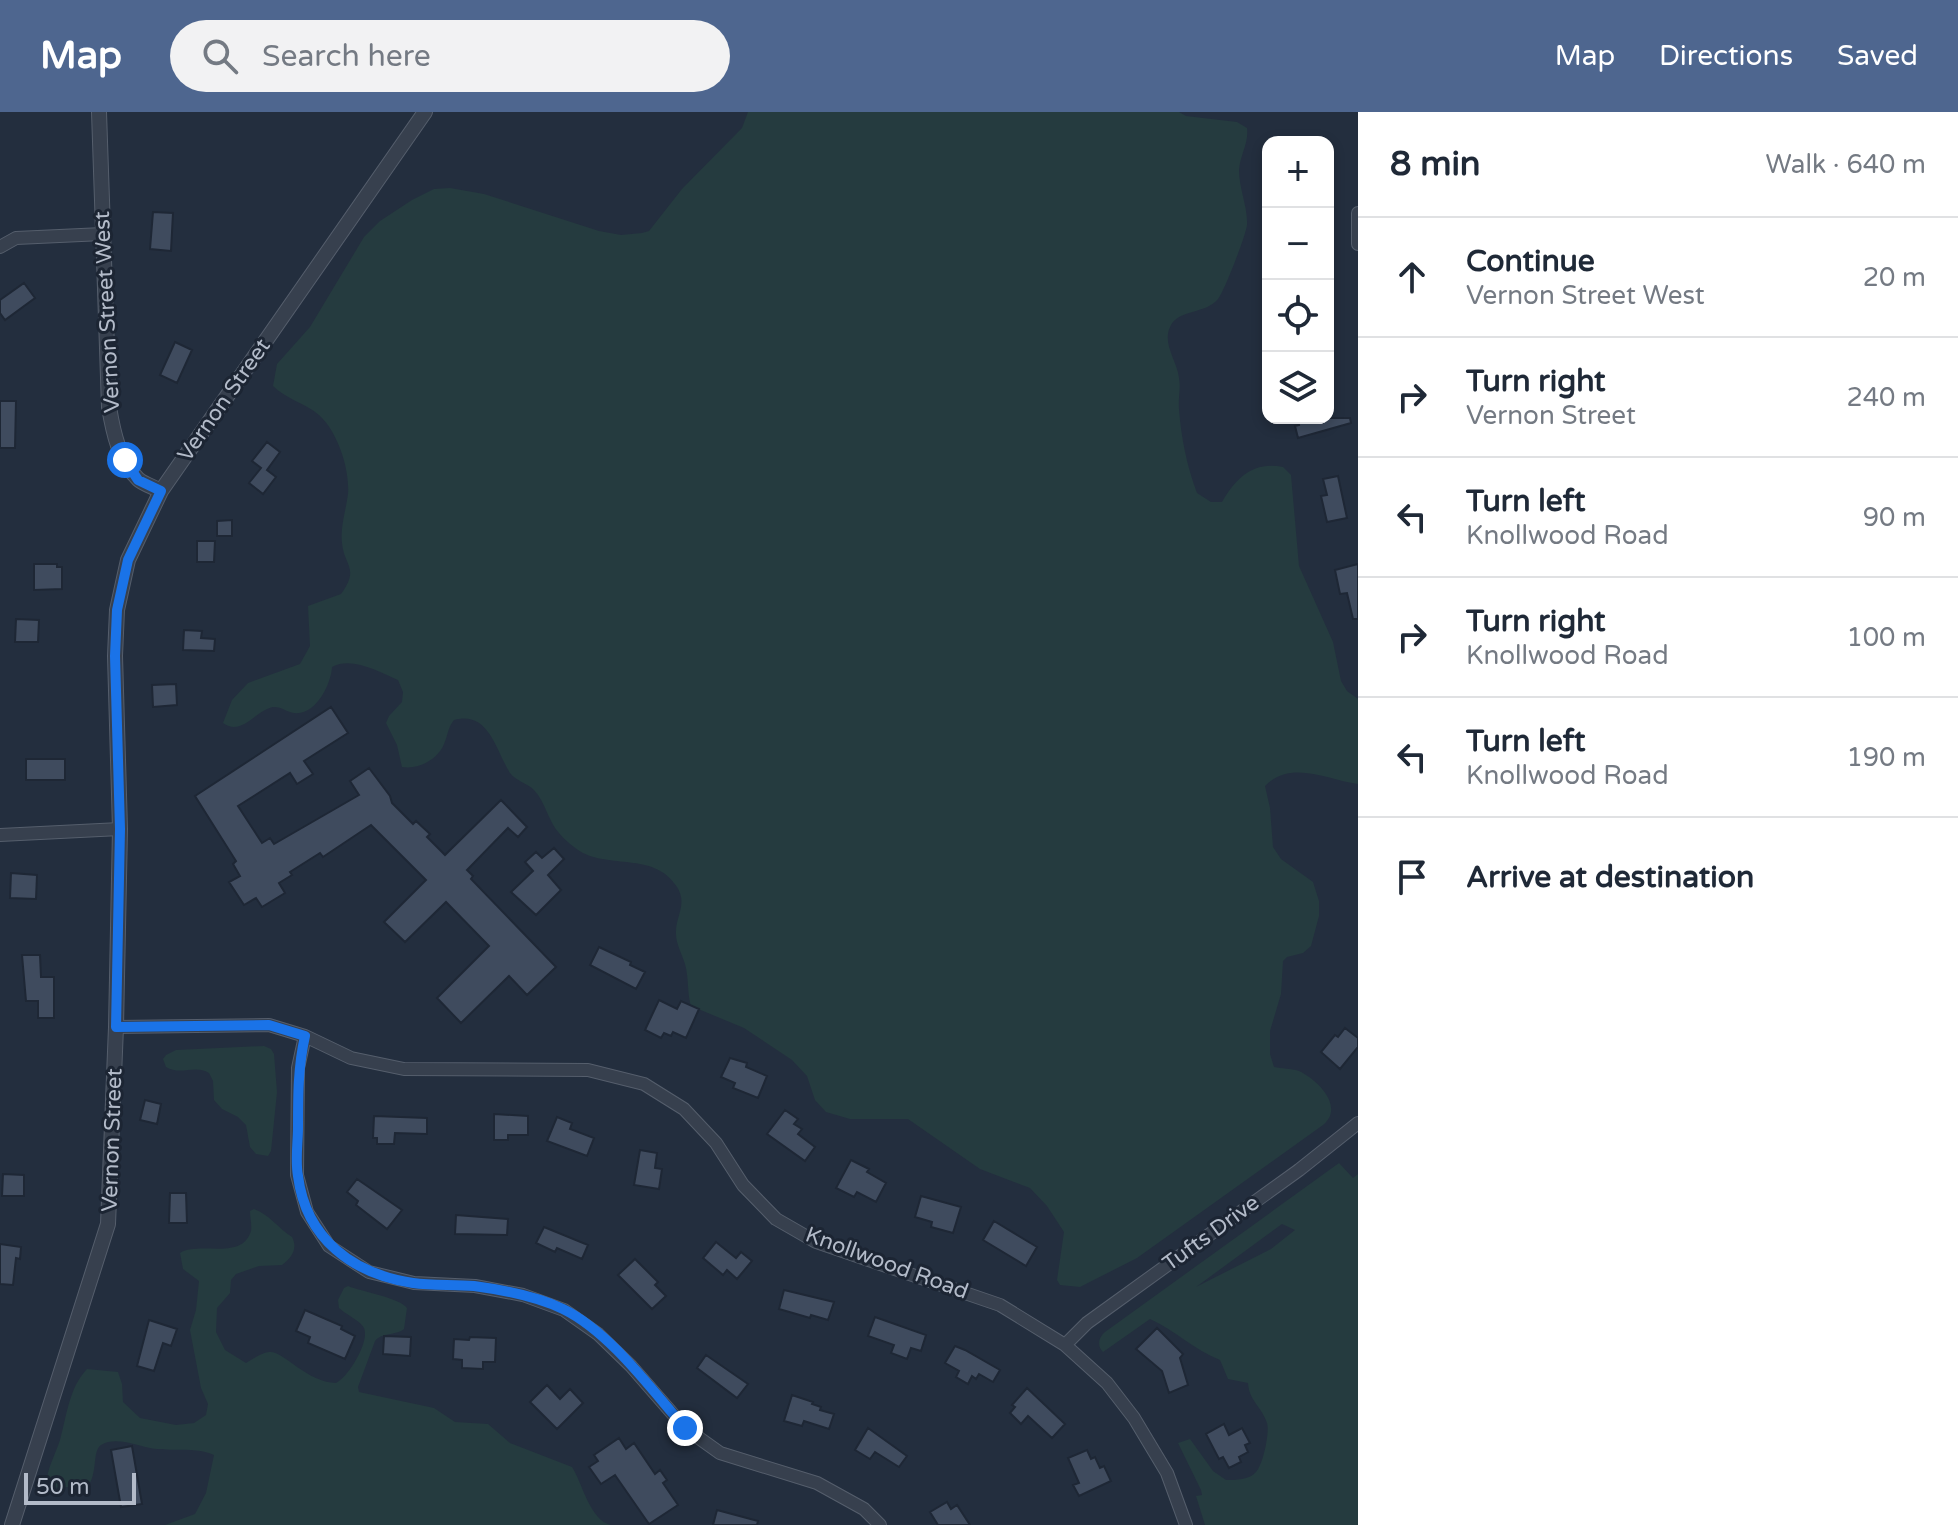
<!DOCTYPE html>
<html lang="en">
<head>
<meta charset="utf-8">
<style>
  :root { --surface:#fff; --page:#f2f2f3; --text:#1f2937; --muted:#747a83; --line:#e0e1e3; --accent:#4e668f }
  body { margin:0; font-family:"Varela Round",sans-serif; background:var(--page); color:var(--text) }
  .controls { position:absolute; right:24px; top:24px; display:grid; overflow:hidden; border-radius:16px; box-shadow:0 4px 12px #0003 }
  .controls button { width:72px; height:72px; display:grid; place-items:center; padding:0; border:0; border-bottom:2px solid var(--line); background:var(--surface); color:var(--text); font:40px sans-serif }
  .scale { position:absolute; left:24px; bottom:20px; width:112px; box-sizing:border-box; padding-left:8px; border:4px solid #b3bbc9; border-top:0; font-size:22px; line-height:28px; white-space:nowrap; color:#b3bbc9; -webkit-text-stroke:6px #1c2533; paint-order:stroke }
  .stop { position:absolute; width:24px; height:24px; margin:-18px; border:6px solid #1a73e8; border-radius:50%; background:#fff }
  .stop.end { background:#1a73e8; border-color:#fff; box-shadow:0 2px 8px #0008 }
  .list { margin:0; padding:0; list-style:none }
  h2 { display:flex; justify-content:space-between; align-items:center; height:104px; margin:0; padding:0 32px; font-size:34px }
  h2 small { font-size:26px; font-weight:400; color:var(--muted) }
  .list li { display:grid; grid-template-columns:52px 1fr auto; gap:24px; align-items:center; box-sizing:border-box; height:120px; padding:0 32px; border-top:2px solid var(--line) }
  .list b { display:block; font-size:30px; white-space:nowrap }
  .list p { margin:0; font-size:26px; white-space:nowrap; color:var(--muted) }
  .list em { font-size:26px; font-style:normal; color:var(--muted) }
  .icon { flex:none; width:44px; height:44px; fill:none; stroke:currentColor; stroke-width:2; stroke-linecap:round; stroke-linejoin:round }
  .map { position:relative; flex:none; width:1358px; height:1413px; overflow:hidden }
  header { display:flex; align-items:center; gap:48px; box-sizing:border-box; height:112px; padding:0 40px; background:var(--accent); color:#fff }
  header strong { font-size:38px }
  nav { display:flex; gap:44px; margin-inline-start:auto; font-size:28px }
  .search { width:560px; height:72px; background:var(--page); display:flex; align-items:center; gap:20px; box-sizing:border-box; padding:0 28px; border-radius:44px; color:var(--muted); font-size:30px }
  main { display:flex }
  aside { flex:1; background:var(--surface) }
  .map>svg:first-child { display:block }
  .green { fill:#253b3f; fill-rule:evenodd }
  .building { fill:#3f4b5e; stroke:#1e2735; stroke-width:2 }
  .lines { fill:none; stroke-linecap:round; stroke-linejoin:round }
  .minor-casing { stroke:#555e6c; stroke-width:14 }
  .tertiary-casing { stroke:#555e6c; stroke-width:16 }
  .minor { stroke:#37404e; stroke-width:12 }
  .tertiary { stroke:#37404e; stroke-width:14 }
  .route { stroke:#1a73e8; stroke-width:10 }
  .labels { text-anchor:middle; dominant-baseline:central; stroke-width:6; stroke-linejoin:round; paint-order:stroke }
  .street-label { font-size:22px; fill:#b3bbc9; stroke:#1c2533 }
</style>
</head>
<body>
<header>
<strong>Map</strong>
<div class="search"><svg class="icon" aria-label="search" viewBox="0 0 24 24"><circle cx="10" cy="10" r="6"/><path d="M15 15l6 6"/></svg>Search here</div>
<nav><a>Map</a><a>Directions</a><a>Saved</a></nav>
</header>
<main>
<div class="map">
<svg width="1358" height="1413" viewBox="0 0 1358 1413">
  <rect width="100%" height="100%" fill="#232e3e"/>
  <path class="green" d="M748,0H1179L1186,4L1237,10L1247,16C1249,31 1240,43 1239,58C1239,77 1248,95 1247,113C1246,123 1224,180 1218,187C1206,202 1180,197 1171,213C1161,231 1177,248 1179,266C1181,276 1178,286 1179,297C1181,325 1187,355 1197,381L1211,390H1222C1236,366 1253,349 1283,355L1291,363L1299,454L1333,530L1341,569L1347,579L1358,587V672C1328,668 1291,647 1265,674L1270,696L1273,735L1281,747L1313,770L1319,789V804L1311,834L1303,841L1287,845L1283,849L1281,882L1270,919V942L1274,955C1282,957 1290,956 1299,959C1318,968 1345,995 1323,1013L1137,1146L1080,1175L1060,1173L1057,1168L1064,1120L1047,1094L1030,1076L980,1057L908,1007H850L826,1000L815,988L807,964L792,948L744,916L691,894C687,881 689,866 685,852C682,842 676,832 676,822C675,805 688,792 677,775C656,741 613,756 583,741C574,736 565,728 559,721C548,709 546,691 534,678C527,671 516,669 510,661C496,639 489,598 454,608C448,615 448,623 444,632C438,647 419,658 402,655L397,633L386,611L389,604L402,590L403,580L398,568C379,560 352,544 332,555C331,573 314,608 290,600C282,597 276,592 267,597C252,604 240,623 223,611L232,588L248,571L300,552L310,534L308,494L341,482C360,456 344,454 342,431C340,415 346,398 348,382C350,358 338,320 319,303C305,291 286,287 273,274L277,252L310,215L364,125L380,109L412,88L434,77L450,76L484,82L599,119L621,123L642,121L649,119L682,77L742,16Z
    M264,934L271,937L274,942L277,980L271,1039L268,1044L256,1042L250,1035L246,1013L238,1005L222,997L214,988L213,969L209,961C195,952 181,964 166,955L163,947L166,943L176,938Z
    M1339,1051L1353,1066L1358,1062V1413H1205L1196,1384L1202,1383L1201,1378L1178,1331L1190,1327L1213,1359L1226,1368C1236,1368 1249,1368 1256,1360C1263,1353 1270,1320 1267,1311C1262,1295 1249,1289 1248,1271L1228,1267L1220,1248C1194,1238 1176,1219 1150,1207L1103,1240C1097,1234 1098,1226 1105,1220ZM1282,1112L1295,1118L1271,1137L1196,1175Z
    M254,1097C270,1103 278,1116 292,1125C298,1136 292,1146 282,1153L259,1154L236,1162L231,1168L230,1181L217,1196L216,1220L225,1238L246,1251C253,1247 261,1241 269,1240C283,1238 306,1270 336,1271C348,1265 370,1230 364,1216C361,1209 345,1202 339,1196L338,1188L344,1176L348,1174C363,1180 400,1186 407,1196L404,1217C395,1224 382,1220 375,1229L358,1275L359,1280L434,1296L455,1310L488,1312L510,1331L572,1355C582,1370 590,1409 611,1413H165L195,1402L206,1381L214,1343C197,1335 176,1339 157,1337C141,1336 117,1323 101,1333C92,1339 98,1361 88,1374L49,1376L46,1371C48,1355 55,1343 60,1328C67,1303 69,1276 87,1257L118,1260L122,1272L123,1290L140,1306L176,1313L194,1311L206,1303L208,1292L201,1276L190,1218L196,1198L199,1169L183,1157L180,1141C200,1129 242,1149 251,1119C252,1113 250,1105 250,1099Z"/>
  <path class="building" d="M153,100L173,101L171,139L150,137Z
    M24,171L35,186L5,208L0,201V188Z
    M175,230L192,238L177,271L160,263Z
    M0,289H16L15,336H0Z
    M1298,306H1350L1351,311L1298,326L1295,314L1299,313Z
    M267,330L280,340L267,358L276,365L263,382L249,371L261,356L252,349Z
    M1338,364L1347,406L1327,410L1321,384L1327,383L1323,367Z
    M232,408V424H217V409Z
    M197,429H215L214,450H197Z
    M34,452H57V455H62V477L34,478Z
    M1358,452V507H1353L1347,481L1340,482L1335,458Z
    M16,507L39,508L38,530H15Z
    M184,518L202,519L201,526L215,527L214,539L183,538Z
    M176,572L177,593L153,595L152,573Z
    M331,595L348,621L304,649L313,662L297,672L290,661L238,694L262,731L270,726L274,732L359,683L350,669L369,656L390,684L392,691L413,712L416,709L430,722L427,725L445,743L501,688L527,715L518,725L508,716L467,758L473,764L471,767L556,855L527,883L509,864L461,911L437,886L489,834L446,790L405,830L384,810L426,768L371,713L323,745L320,741L290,760L292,763L279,771L285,781L262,795L256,786L244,793L229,770L240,764L233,752L236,749L195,684Z
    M26,647H65V668H26Z
    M554,736L564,747L548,763L561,778L536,803L511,780L533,759L525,750L536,740L542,746Z
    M11,761L37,763L36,787L10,786Z
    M599,835L631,850L630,853L645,860L636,877L590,853Z
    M22,843H40L41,865H54V906H38V889H26Z
    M659,888L677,897L681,889L699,897L686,926L673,920L671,924L664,921L661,926L645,918Z
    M1345,916L1358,926V935L1340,957L1321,940L1335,923L1338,925Z
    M730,946L747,951L746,955L767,964L758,986L733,976L735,971L721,965Z
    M145,988L161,992L157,1012L140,1008Z
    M785,998L798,1007L794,1012L802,1017L798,1022L815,1035L805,1049L767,1022Z
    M494,1002L528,1004V1023H508V1028H494Z
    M374,1004L427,1006V1022L395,1021L394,1032H377V1026H373Z
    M557,1005L572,1011L570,1017L594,1026L587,1044L547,1029Z
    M640,1038L657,1041L655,1056L662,1057L659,1077L634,1073Z
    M851,1048L869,1057L867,1060L886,1071L876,1090L857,1080L854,1085L836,1076Z
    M3,1062L24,1063V1084H2Z
    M357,1067L402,1098L387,1117L356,1093L358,1089L347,1080Z
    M170,1081H186L187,1111H169Z
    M921,1084L961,1095L953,1121L931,1115L932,1110L915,1105Z
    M456,1103L508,1107L507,1123L455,1122Z
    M994,1109L1037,1135L1026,1154L983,1128Z
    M544,1115L588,1133L582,1147L557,1136L555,1140L536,1131Z
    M716,1130L736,1146L741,1140L752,1149L737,1167L727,1158L723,1163L703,1146Z
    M0,1132L21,1135L20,1147L16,1146L13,1173L0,1172Z
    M635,1147L658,1170L655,1173L666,1184L652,1197L618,1163Z
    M784,1178L834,1190L828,1208L811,1203L810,1206L779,1197Z
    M305,1198L342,1214L341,1217L355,1224L345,1247L308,1231L310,1225L296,1219Z
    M875,1205L926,1223L921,1239L911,1236L907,1247L891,1241L894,1233L868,1224Z
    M149,1208L177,1217L171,1234L163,1231L154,1259L137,1254Z
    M1157,1216L1183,1242L1180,1246L1188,1273L1169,1281L1162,1259L1136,1237Z
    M384,1224L411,1225L410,1244L383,1242Z
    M470,1225L496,1226L495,1250H483V1257L462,1256V1248L453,1247L454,1227L469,1228Z
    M955,1234L965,1238L1000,1258L993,1270L979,1262L976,1267L972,1264L968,1272L956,1265L959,1259L945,1251Z
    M706,1243L748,1272L737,1286L697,1256Z
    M547,1273L560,1287L570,1277L583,1291L557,1317L530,1290Z
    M1027,1276L1065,1312L1052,1326L1028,1304L1021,1312L1010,1301L1015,1295L1012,1293Z
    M792,1283L813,1290L812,1292L821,1295L820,1298L834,1302L829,1317L804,1309L802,1314L784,1309Z
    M1224,1312L1229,1323L1242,1316L1250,1331L1245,1333L1248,1340L1239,1345L1241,1350L1229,1356L1223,1345L1219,1347L1206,1322Z
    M868,1316L907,1344L899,1355L875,1340L870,1347L855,1338Z
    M619,1326L626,1337L634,1331L655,1362L660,1358L667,1368L663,1371L678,1393L649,1412L615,1363L601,1372L589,1355L598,1349L594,1343Z
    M132,1334L142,1392L121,1395L111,1338Z
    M1087,1338L1091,1347L1095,1345L1100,1356L1104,1354L1111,1369L1079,1384L1073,1373L1079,1371L1068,1346Z
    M947,1390L951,1397L957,1393L970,1413H938L930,1400Z
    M717,1398L758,1409L757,1413H713Z"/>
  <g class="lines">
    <g class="minor-casing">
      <path id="minor" d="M1358,101V132
        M0,135L16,126L103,122
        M0,723L120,717
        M116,915L269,913L305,924L351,946L404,957L588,958L644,972L684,997L716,1031L743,1073L776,1107L816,1130L1000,1193L1065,1233L1107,1271L1134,1306L1167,1361L1186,1413
        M305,924L298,956L297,1063L307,1100L329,1134L369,1160L414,1171L475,1174L523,1183L564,1198L598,1222L631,1254L685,1316L720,1341L817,1371L864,1397L880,1413
        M1065,1233L1087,1211L1299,1058L1358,1011"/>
    </g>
    <g class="tertiary-casing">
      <path id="tertiary" d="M99,0L109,295C113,319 119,349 138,367C143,372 154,375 161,379
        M12,1413L108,1112L116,915L120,717L115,544L117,498L128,448L161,379L425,0"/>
    </g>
    <use href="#minor" class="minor"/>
    <use href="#tertiary" class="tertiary"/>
  </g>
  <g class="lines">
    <path class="route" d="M125,348L138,368L161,379L128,448L117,498L115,544L120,717L116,915L269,913L305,924C298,955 298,984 298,1015C298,1031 295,1048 298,1064C306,1127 353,1162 413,1171C433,1174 454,1172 474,1174C504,1178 536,1184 563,1197C610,1220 651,1277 685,1316"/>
  </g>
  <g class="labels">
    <g class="street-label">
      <text transform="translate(107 200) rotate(-93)">Vernon Street West</text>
      <text transform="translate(224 288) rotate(-55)">Vernon Street</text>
      <text transform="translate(112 1028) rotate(-88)">Vernon Street</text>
      <text transform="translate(1211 1121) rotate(-36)">Tufts Drive</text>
      <text transform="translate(887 1151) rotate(20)">Knollwood Road</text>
    </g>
  </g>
</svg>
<div class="controls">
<button>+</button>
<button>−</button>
<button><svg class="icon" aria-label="locate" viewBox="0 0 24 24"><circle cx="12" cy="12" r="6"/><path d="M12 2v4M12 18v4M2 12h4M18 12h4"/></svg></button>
<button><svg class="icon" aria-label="layers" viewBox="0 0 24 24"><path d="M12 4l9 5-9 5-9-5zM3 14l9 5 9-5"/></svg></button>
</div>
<div class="scale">50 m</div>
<div class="stop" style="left:125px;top:348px"></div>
<div class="stop end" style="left:685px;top:1316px"></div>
</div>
<aside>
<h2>8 min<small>Walk · 640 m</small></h2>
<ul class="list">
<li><svg class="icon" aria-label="ahead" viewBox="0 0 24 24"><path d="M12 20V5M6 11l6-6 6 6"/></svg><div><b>Continue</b><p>Vernon Street West</p></div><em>20 m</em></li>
<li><svg class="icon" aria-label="right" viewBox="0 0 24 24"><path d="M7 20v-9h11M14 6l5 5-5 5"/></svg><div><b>Turn right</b><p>Vernon Street</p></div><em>240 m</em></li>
<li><svg class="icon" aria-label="left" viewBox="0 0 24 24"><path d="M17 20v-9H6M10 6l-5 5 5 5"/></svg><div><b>Turn left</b><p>Knollwood Road</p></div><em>90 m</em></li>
<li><svg class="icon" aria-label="right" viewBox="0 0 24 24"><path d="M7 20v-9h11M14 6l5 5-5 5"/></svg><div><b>Turn right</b><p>Knollwood Road</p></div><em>100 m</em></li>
<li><svg class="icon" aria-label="left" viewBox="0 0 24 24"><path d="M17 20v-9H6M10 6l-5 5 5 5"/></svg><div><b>Turn left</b><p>Knollwood Road</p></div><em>190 m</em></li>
<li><svg class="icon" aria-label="arrive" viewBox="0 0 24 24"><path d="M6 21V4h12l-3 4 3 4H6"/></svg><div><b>Arrive at destination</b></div></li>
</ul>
</aside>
</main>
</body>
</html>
